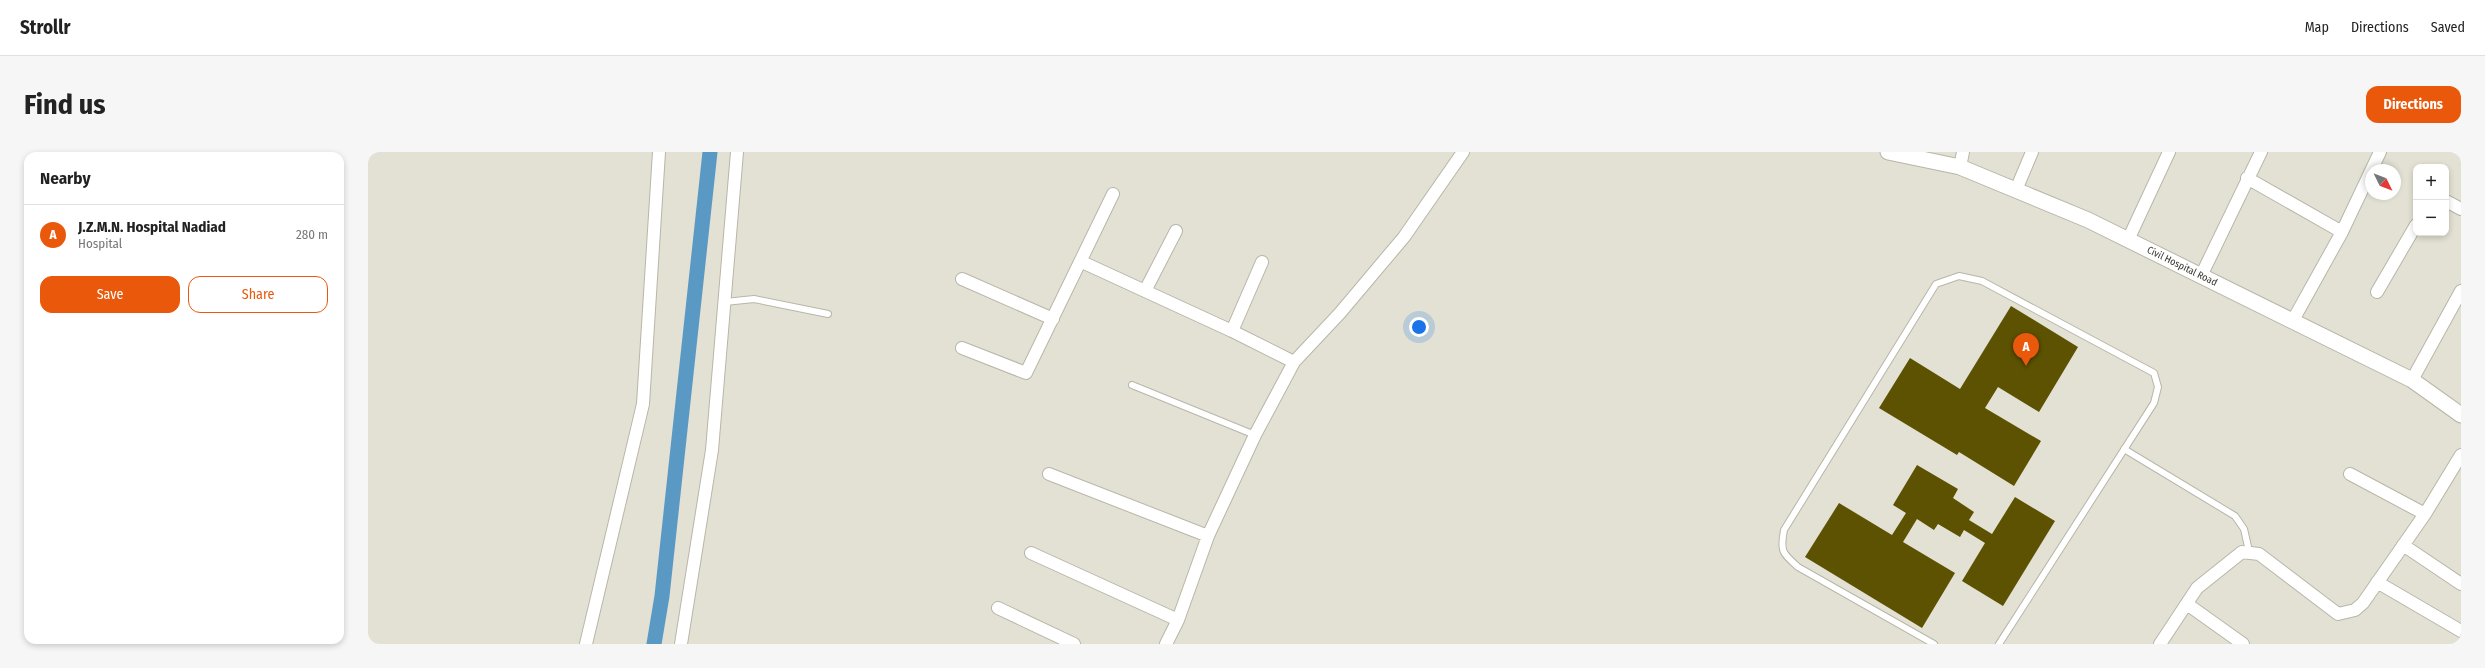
<!DOCTYPE html>
<html lang="en">
<head>
<meta charset="utf-8">
<style>
  :root { --surface:#fff; --page:#f6f6f6; --text:#222; --muted:#767676; --line:#e0e0e0; --accent:#ea580c }
  body { margin:0; font-family:"Fira Sans Condensed",sans-serif; background:var(--page); color:var(--text) }
  .controls { position:absolute; right:12px; top:12px; display:grid; overflow:hidden; border-radius:8px; box-shadow:0 2px 6px #0003 }
  .controls button { width:36px; height:36px; display:grid; place-items:center; padding:0; border:0; border-bottom:1px solid var(--line); background:var(--surface); color:var(--text); font:20px sans-serif }
  .compass { position:absolute; left:1997px; top:12px; width:36px; height:36px; border-radius:50%; background:var(--surface); box-shadow:0 2px 6px #0003; rotate:133deg }
  .you { position:absolute; left:1051px; top:175px; width:14px; height:14px; margin:-10px; border:3px solid #fff; border-radius:50%; background:#1a73e8; box-shadow:0 0 0 6px #1a73e833 }
  .badge { display:grid; place-items:center; width:26px; height:26px; border-radius:50%; background:var(--accent); color:#fff; font-size:13px; font-weight:700 }
  .pin { position:absolute; translate:-50% -33px; filter:drop-shadow(0 1px 2px #0008) }
  .pin::after { content:''; position:absolute; top:21px; width:14px; height:12px; background:inherit; clip-path:polygon(0 0,100% 0,50% 100%) }
  .list { margin:0; padding:0; list-style:none }
  h2 { display:flex; justify-content:space-between; align-items:center; height:52px; margin:0; padding:0 16px; font-size:17px }
  h2 small { font-size:13px; font-weight:400; color:var(--muted) }
  .list li { display:grid; grid-template-columns:26px 1fr auto; gap:12px; align-items:center; box-sizing:border-box; height:60px; padding:0 16px; border-top:1px solid var(--line) }
  .list b { display:block; font-size:15px; white-space:nowrap }
  .list p { margin:0; font-size:13px; white-space:nowrap; color:var(--muted) }
  .list em { font-size:13px; font-style:normal; color:var(--muted) }
  .actions { display:flex; gap:8px; padding:12px 16px }
  .actions a { flex:1; padding:9px 0; border:1px solid var(--accent); border-radius:12px; text-align:center; font-size:14px; color:var(--accent) }
  .actions .main { background:var(--accent); color:#fff }
  .map { position:relative; flex:none; width:2093px; height:492px; overflow:hidden; border-radius:12px }
  header { display:flex; align-items:center; gap:24px; box-sizing:border-box; height:56px; padding:0 20px; background:var(--surface); border-bottom:1px solid var(--line) }
  header strong { font-size:19px }
  nav { display:flex; gap:22px; margin-inline-start:auto; font-size:14px }
  .intro { display:flex; align-items:center; justify-content:space-between; box-sizing:border-box; height:96px; padding:0 24px }
  h1 { margin:0; font-size:28px }
  .button { padding:10px 18px; border-radius:12px; background:var(--accent); color:#fff; font-size:14px; font-weight:700 }
  main { display:flex; gap:24px; padding:0 24px }
  aside { flex:1; background:var(--surface); border-radius:12px; box-shadow:0 2px 6px #0003 }
  .map>svg:first-child { display:block }
  .lines { fill:none; stroke-linecap:round; stroke-linejoin:round }
  .canal { stroke:#5a99c3; stroke-width:15 }
  .building { fill:#5c5201 }
  .service-casing { stroke:#b8b6a8; stroke-width:8 }
  .minor-casing { stroke:#b8b6a8; stroke-width:14 }
  .tertiary-casing { stroke:#b8b6a8; stroke-width:17 }
  .service { stroke:#fff; stroke-width:6 }
  .minor { stroke:#fff; stroke-width:12 }
  .tertiary { stroke:#fff; stroke-width:15 }
  .labels { text-anchor:middle; dominant-baseline:central; stroke-width:4; stroke-linejoin:round; paint-order:stroke }
  .street-label { font-size:10px; fill:#383731; stroke:#fff }
</style>
</head>
<body>
<header>
<strong>Strollr</strong>
<nav><a>Map</a><a>Directions</a><a>Saved</a></nav>
</header>
<div class="intro"><h1>Find us</h1><a class="button">Directions</a></div>
<main>
<aside>
<h2>Nearby<small></small></h2>
<ul class="list">
<li><span class="badge">A</span><div><b>J.Z.M.N. Hospital Nadiad</b><p>Hospital</p></div><em>280 m</em></li>
</ul>
<div class="actions"><a class="main">Save</a><a>Share</a></div>
</aside>
<div class="map">
<svg width="2093" height="492" viewBox="0 0 2093 492">
  <rect width="100%" height="100%" fill="#e2e1d3"/>
  <g class="lines">
    <path class="canal" d="M286,492L294,444L342,0"/>
  </g>
  <path class="building" d="M1643,154L1710,195L1671,260L1630,235L1617,256L1673,289L1646,334L1591,300L1589,303L1511,256L1542,206L1592,237Z
    M1549,313L1590,337L1585,346L1606,360L1601,368L1624,382L1647,345L1687,369L1635,454L1594,429L1617,391L1596,378L1592,385L1570,372L1566,378L1549,367L1535,390L1587,421L1554,476L1437,405L1471,351L1524,383L1538,361L1525,353Z"/>
  <g class="lines">
    <g class="service-casing">
      <path id="service" d="M357,150L386,147L460,162
        M764,233L887,283
        M1756,297L1867,364L1876,377L1881,399
        M1566,492L1430,415C1414,401 1412,399 1416,378L1568,132L1591,124L1614,129L1786,221L1790,235L1786,251L1631,492"/>
    </g>
    <g class="minor-casing">
      <path id="minor" d="M1592,15L1595,0
        M1879,26L1974,80
        M1648,38L1664,0
        M2078,49L2093,57
        M1760,88L1801,0
        M714,110L864,179L926,210
        M1833,124L1893,0
        M594,127L685,167
        M777,139L808,79
        M2009,140L2048,73
        M1924,170L1974,80L2012,0
        M864,179L894,110
        M594,196L658,221L745,42
        M2044,228L2093,139
        M681,322L840,384
        M1982,322L2057,362
        M2035,393L2093,432
        M663,401L810,468
        M2009,430L2093,479
        M1819,452L1875,492
        M630,456L706,492
        M218,492L275,252L291,0
        M313,492L344,298L369,0
        M798,492L810,468L840,384L887,283L926,210L972,161L1036,85L1095,0
        M1792,492L1829,436L1874,400L1891,402L1970,462L1987,458L1995,451L2057,362L2093,303"/>
    </g>
    <g class="tertiary-casing">
      <g id="tertiary">
        <path id="s1" d="M1520,0L1592,15L1720,68L2044,228L2093,263"/>
      </g>
    </g>
    <use href="#service" class="service"/>
    <use href="#minor" class="minor"/>
    <use href="#tertiary" class="tertiary"/>
  </g>
  <g class="labels">
    <g class="street-label">
      <text stroke="none"><textPath href="#s1" startOffset="317">Civil Hospital Road</textPath></text>
    </g>
  </g>
</svg>
<div class="controls">
<button>+</button>
<button>−</button>
</div>
<svg class="compass" viewBox="-18 -18 36 36"><path d="M0-13l5 13h-10z" fill="#e53935"/><path d="M0 13l5-13h-10z" fill="#767676"/></svg>
<div class="you"></div>
<div class="pin badge" style="left:1658px;top:214px">A</div>
</div>
</main>
</body>
</html>
